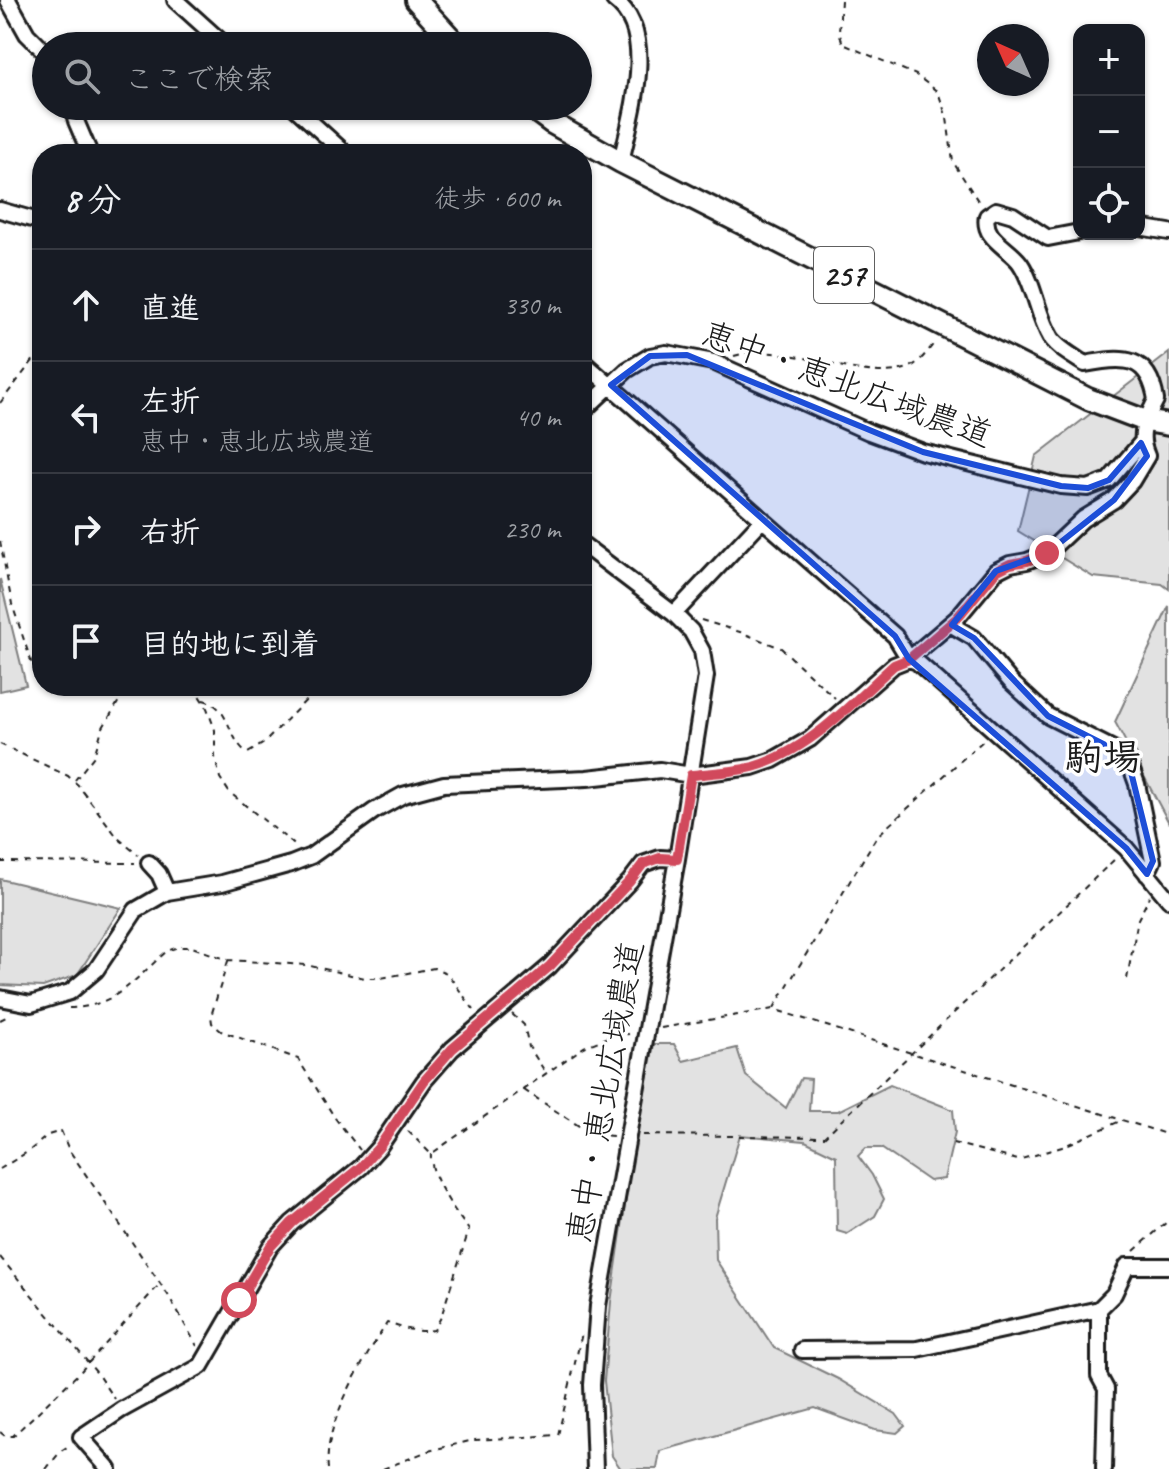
<!DOCTYPE html>
<html lang="ja">
<head>
<meta charset="utf-8">
<style>
  :root { --surface:#171b24; --page:#242831; --text:#f1f3f6; --muted:#9ea1a6; --line:#363941 }
  body { margin:0; font-family:Caveat,"Klee One",sans-serif; background:var(--page); color:var(--text) }
  .controls { position:absolute; right:24px; top:24px; display:grid; overflow:hidden; border-radius:16px; box-shadow:0 2px 6px #0004 }
  .controls button { width:72px; height:72px; display:grid; place-items:center; padding:0; border:0; border-bottom:2px solid var(--line); background:var(--surface); color:var(--text); font:40px sans-serif }
  .compass { position:absolute; left:977px; top:24px; width:72px; height:72px; border-radius:50%; background:var(--surface); box-shadow:0 2px 6px #0004; rotate:315deg }
  .stop { position:absolute; width:24px; height:24px; margin:-18px; border:6px solid #d1495b; border-radius:50%; background:#fff }
  .stop.end { background:#d1495b; border-color:#fff; box-shadow:0 2px 8px #0008 }
  .list { margin:0; padding:0; list-style:none }
  h2 { display:flex; justify-content:space-between; align-items:center; height:104px; margin:0; padding:0 32px; font-size:34px }
  h2 small { font-size:26px; font-weight:400; color:var(--muted) }
  .list li { display:grid; grid-template-columns:52px 1fr auto; gap:24px; align-items:center; box-sizing:border-box; height:112px; padding:0 32px; border-top:2px solid var(--line) }
  .list b { display:block; font-size:30px; white-space:nowrap }
  .list p { margin:0; font-size:26px; white-space:nowrap; color:var(--muted) }
  .list em { font-size:26px; font-style:normal; color:var(--muted) }
  .icon { flex:none; width:44px; height:44px; fill:none; stroke:currentColor; stroke-width:2; stroke-linecap:round; stroke-linejoin:round }
  .map { position:relative; flex:none; width:1169px; height:1469px; overflow:hidden }
  .search { position:absolute; background:var(--surface); box-shadow:0 2px 6px #0004; left:32px; top:32px; width:560px; height:88px; display:flex; align-items:center; gap:20px; box-sizing:border-box; padding:0 28px; border-radius:44px; color:var(--muted); font-size:30px }
  .panel { position:absolute; background:var(--surface); box-shadow:0 2px 6px #0004; left:32px; top:144px; width:560px; height:552px; border-radius:32px }
  .map>svg:first-child { display:block }
  .green { fill:#e2e2e2; stroke:#7f7f7f; stroke-width:2 }
  .lines { fill:none; stroke-linecap:round; stroke-linejoin:round }
  .minor-casing { stroke:#1c1c1c; stroke-width:20 }
  .highway-casing { stroke:#1c1c1c; stroke-width:26 }
  .path { stroke:#1c1c1c; stroke-width:2; stroke-dasharray:6 6; stroke-linecap:butt }
  .minor { stroke:#fff; stroke-width:14 }
  .highway { stroke:#fff; stroke-width:20 }
  .route { stroke:#d1495b; stroke-width:10 }
  .marked { fill:#1d4ed8; fill-opacity:0.2; stroke:#1d4ed8; stroke-width:6; stroke-linejoin:round }
  .labels { text-anchor:middle; dominant-baseline:central; stroke-width:7; stroke-linejoin:round; paint-order:stroke }
  .shield { fill:#fff; stroke:#606060; stroke-width:2 }
  .shield-label { font-size:32px; font-weight:bold; fill:#1c1c1c }
  .street-label { font-size:34px; fill:#1c1c1c; stroke:#fff }
  .quarter-label { font-size:38px; font-weight:bold; fill:#1c1c1c; stroke:#fff }
</style>
</head>
<body>
<div class="map">
<svg width="1169" height="1469" viewBox="0 0 1169 1469">
  <rect width="100%" height="100%" fill="#fff"/>
  <filter id="ink" filterUnits="userSpaceOnUse"><feTurbulence type="fractalNoise" baseFrequency=".0125" numOctaves="2"/><feDisplacementMap in="SourceGraphic" scale="16" xChannelSelector="R" yChannelSelector="G"/><feConvolveMatrix kernelMatrix="1 2 1 2 8 2 1 2 1" color-interpolation-filters="sRGB"/></filter>
  <g filter="url(#ink)">
    <path class="green" d="M1169,353V589L1162,584L1093,577L1018,531L1036,456Z
      M0,579L26,685L0,691Z
      M1169,606V823L1115,722Z
      M0,879L121,908L77,975L43,987L0,985Z
      M654,1044H674L683,1061L737,1048L746,1076L786,1108L801,1078L811,1079L809,1111H838L890,1085L953,1110L955,1132L944,1179L929,1181L881,1148H866L858,1156L872,1175L884,1199L875,1216L847,1234L837,1231L836,1156L805,1141L740,1135L715,1218L716,1260L774,1348L838,1379L896,1414L905,1426L897,1433L875,1430L815,1408L660,1451L657,1469H621L612,1456L604,1381L611,1302L633,1150Z"/>
    <g class="lines">
      <g class="minor-casing">
        <path id="minor" d="M8,0L27,34L46,53
          M175,0L226,46
          M614,0C659,32 630,118 621,162
          M72,106L76,121L90,154
          M293,106L346,154
          M0,210L42,222
          M1139,227L1169,232
          M582,361L895,636L909,659L917,662L1126,848L1169,900
          M582,412L627,370L650,356L666,353L713,362L869,432L923,452L1061,486L1088,488L1109,480L1141,443
          M582,544L674,614L691,631L702,651L706,676L677,859L598,1306L592,1385L595,1469
          M674,614L763,519
          M950,624L974,638L1011,682L1048,716L1127,756L1137,784L1153,861L1147,874
          M149,863L159,874L167,892
          M0,998L31,1004L70,992L96,970L136,910L167,892L222,883L291,864L311,856L374,811L403,795L444,784L587,778L660,770L691,775L752,767L773,760L810,739L894,665L909,659L957,618L996,571L1010,564L1027,561L1047,553L1083,519L1114,500L1132,481L1147,456C1137,434 1146,420 1156,400C1149,355 1124,356 1085,364C1074,357 1059,349 1051,338C1037,315 1035,285 1020,263C1008,247 982,238 987,216L996,210L1013,215L1048,238L1079,232
          M1099,1309V1376L1106,1389L1104,1469
          M802,1350L917,1349L1099,1309L1114,1294L1127,1266H1169
          M109,1469L81,1437L121,1410L201,1366L270,1247L292,1223L361,1167L379,1147L424,1081L452,1049L550,966L630,881L643,864L660,858L677,859"/>
      </g>
      <g class="highway-casing">
        <path id="highway" d="M416,0L458,46
          M529,106L552,123L621,162L1088,399L1146,421L1169,425"/>
      </g>
      <path class="path" d="M841,0L839,32L843,44L916,75L938,92L947,118L953,162L980,204
        M734,356C792,340 858,385 908,368C919,364 928,351 935,342
        M0,403L42,349
        M0,541L12,604L39,685L51,695L74,686
        M701,620L740,632L781,648L835,698
        M193,686L207,708L215,730V757L220,778L229,792L297,847
        M203,700C231,706 227,740 248,753L264,743L320,686
        M0,744L68,776L78,785L118,838L138,855
        M75,780L94,756L102,729L128,686
        M0,862L135,863
        M228,961L211,1016L212,1023L221,1031L298,1059L335,1118L360,1150
        M1127,979L1138,919L1150,896
        M69,1008C114,1008 135,979 167,951L178,947H192L228,960L306,965L365,978H381L434,968L447,973L474,1010
        M774,1008L877,836L985,739
        M512,1014L524,1025L529,1047L546,1073
        M0,1020L10,1015
        M661,1028L773,1009L1169,1135
        M524,1090L585,1130L592,1134L613,1136
        M408,1131L431,1154L584,1047L608,1037L629,1034
        M643,1135L824,1137L1117,857
        M953,1143L1018,1160L1062,1147L1118,1122
        M0,1169L29,1151L48,1135L61,1131L69,1150L168,1295L197,1346
        M1134,1251L1169,1220
        M0,1257L96,1372L114,1399
        M0,1432L5,1436H13L81,1371L159,1285
        M46,1469L61,1451L70,1445
        M328,1469C323,1424 363,1361 387,1323C403,1328 417,1333 434,1330L441,1317L469,1230C455,1212 429,1175 431,1154
        M383,1469L428,1451L474,1440L558,1435L582,1333"/>
      <use href="#minor" class="minor"/>
      <use href="#highway" class="highway"/>
    </g>
  </g>
  <g class="lines" filter="url(#ink)">
    <path class="route" d="M239,1300L270,1247L292,1223L361,1167L379,1147L424,1081L452,1049L550,966L630,881L643,864L660,858L677,859L691,775C712,773 733,772 753,767C809,751 852,703 894,665L909,659L957,618L996,571L1010,564L1027,561L1047,553"/>
  </g>
  <path class="marked" d="M687,355L923,452L1061,486L1088,488L1109,480L1141,443L1147,456L1114,500L1047,553L996,571L952,625L974,638L1048,716L1127,756L1153,861L1147,874L1126,848L909,659L895,636L611,385L650,356Z"/>
  <g class="labels">
    <rect class="shield" x="814" y="247" width="60" height="56" rx="6"/>
    <g class="shield-label">
      <text x="844" y="275">257</text>
    </g>
    <g class="street-label">
      <text transform="translate(847 384) rotate(20)">恵中・恵北広域農道</text>
      <text transform="translate(605 1092) rotate(-80)">恵中・恵北広域農道</text>
    </g>
    <g class="quarter-label">
      <text x="1103" y="757">駒場</text>
    </g>
  </g>
</svg>
<div class="controls">
<button>+</button>
<button>−</button>
<button><svg class="icon" aria-label="locate" viewBox="0 0 24 24"><circle cx="12" cy="12" r="6"/><path d="M12 2v4M12 18v4M2 12h4M18 12h4"/></svg></button>
</div>
<svg class="compass" viewBox="-18 -18 36 36"><path d="M0-13l5 13h-10z" fill="#e53935"/><path d="M0 13l5-13h-10z" fill="#9ea1a6"/></svg>
<div class="stop" style="left:239px;top:1300px"></div>
<div class="stop end" style="left:1047px;top:553px"></div>
<div class="search"><svg class="icon" aria-label="search" viewBox="0 0 24 24"><circle cx="10" cy="10" r="6"/><path d="M15 15l6 6"/></svg>ここで検索</div>
<section class="panel">
<h2>8 分<small>徒歩 · 600 m</small></h2>
<ul class="list">
<li><svg class="icon" aria-label="ahead" viewBox="0 0 24 24"><path d="M12 20V5M6 11l6-6 6 6"/></svg><div><b>直進</b></div><em>330 m</em></li>
<li><svg class="icon" aria-label="left" viewBox="0 0 24 24"><path d="M17 20v-9H6M10 6l-5 5 5 5"/></svg><div><b>左折</b><p>恵中・恵北広域農道</p></div><em>40 m</em></li>
<li><svg class="icon" aria-label="right" viewBox="0 0 24 24"><path d="M7 20v-9h11M14 6l5 5-5 5"/></svg><div><b>右折</b></div><em>230 m</em></li>
<li><svg class="icon" aria-label="arrive" viewBox="0 0 24 24"><path d="M6 21V4h12l-3 4 3 4H6"/></svg><div><b>目的地に到着</b></div></li>
</ul>
</section>
</div>
</body>
</html>
